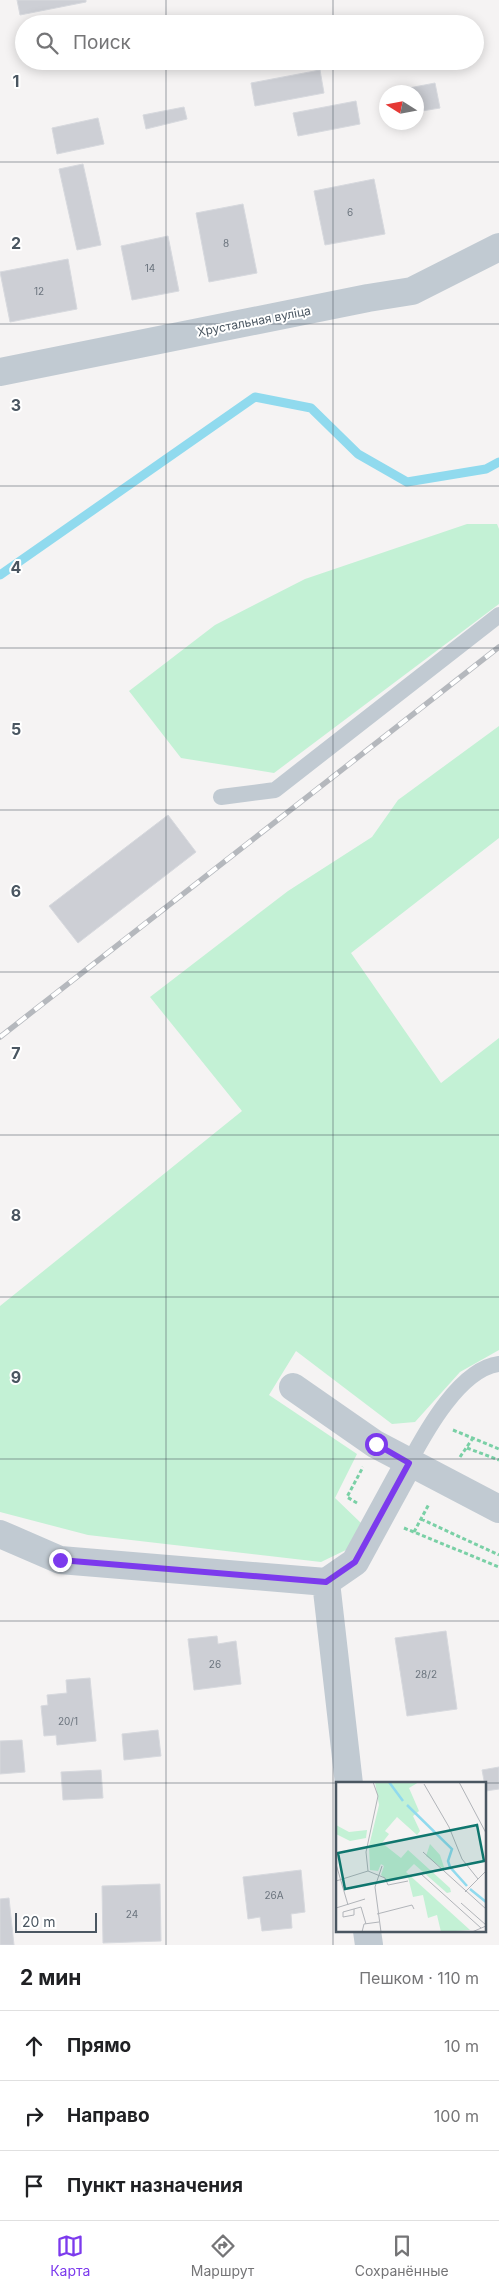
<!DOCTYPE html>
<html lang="ru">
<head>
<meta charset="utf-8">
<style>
  :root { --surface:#fff; --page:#f6f6f6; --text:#202124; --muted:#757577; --line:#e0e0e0; --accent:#7c3aed }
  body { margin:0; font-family:Inter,sans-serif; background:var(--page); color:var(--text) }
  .compass { position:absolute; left:379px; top:85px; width:45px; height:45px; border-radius:50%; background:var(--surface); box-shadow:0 2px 12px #0003; rotate:281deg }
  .scale { position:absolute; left:15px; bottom:12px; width:82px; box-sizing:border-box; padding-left:5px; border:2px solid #4a5661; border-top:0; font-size:14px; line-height:18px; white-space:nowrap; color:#4a5661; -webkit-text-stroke:4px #fff; paint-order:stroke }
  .stop { position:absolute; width:15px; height:15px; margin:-11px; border:4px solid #7c3aed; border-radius:50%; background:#fff }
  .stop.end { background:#7c3aed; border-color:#fff; box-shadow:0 1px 5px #0008 }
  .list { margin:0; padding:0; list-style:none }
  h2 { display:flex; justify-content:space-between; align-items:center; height:65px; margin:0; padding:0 20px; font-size:21px }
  h2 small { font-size:16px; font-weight:400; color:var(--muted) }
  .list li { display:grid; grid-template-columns:32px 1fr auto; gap:15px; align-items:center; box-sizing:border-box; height:70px; padding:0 20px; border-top:1px solid var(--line) }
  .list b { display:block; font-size:19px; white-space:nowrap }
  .list em { font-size:16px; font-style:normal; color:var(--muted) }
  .icon { flex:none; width:28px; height:28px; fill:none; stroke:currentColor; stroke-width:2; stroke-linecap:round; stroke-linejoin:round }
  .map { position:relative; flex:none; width:499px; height:1945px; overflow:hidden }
  .search { position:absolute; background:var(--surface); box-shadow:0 2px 12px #0003; left:15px; right:15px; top:15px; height:55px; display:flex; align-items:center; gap:12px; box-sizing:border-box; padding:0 18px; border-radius:28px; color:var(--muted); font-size:19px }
  .sheet { height:275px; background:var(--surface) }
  nav { display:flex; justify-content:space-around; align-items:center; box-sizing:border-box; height:70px; border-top:1px solid var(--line); background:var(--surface); font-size:14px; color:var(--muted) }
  nav a { display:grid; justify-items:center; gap:2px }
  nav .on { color:var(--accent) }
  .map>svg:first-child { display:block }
  .green { fill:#c3f1d5 }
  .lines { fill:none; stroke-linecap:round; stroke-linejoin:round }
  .stream { stroke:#90daee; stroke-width:9 }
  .building { fill:#cdcfd5; stroke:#d7d9de }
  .path { stroke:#7ad0a6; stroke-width:3; stroke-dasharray:4 2.5; stroke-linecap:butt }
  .lane { stroke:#c1cad2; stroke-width:16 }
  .street { stroke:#c1cad2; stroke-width:28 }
  .rail-casing { stroke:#b5b8bd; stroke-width:5.5 }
  .rail { stroke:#fff; stroke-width:4; stroke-dasharray:11; stroke-linecap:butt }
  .route { stroke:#7c3aed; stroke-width:6 }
  .grid { fill:none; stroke:#4a5661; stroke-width:1; stroke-opacity:0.55 }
  .labels { text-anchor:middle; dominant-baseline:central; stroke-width:4; stroke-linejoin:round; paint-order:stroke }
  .number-label { font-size:10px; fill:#6b747e }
  .street-label { font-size:12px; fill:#4a5661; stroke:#fff }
  .inset-river { fill:none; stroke:#90daee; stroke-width:2.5 }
  .inset-road { fill:none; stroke:#b1b4b9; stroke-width:1 }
  .view { fill:#0f766e; fill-opacity:0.15; stroke:#0f766e; stroke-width:2.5 }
  .inset-edge { fill:none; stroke:#4a5661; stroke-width:2.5 }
  .grid-label { font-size:16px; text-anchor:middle; font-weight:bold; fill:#4a5661; stroke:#fff; stroke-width:4; stroke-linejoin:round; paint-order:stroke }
</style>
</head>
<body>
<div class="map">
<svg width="499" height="1945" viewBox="0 0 499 1945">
  <rect width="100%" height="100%" fill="#f5f3f3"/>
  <path class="green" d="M467,524H497L499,529V604L274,773L181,758L129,691L215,625L305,579Z
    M499,726V838L351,953L441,1083L499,1038V1350L460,1372L415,1422L392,1424L296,1351L269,1395L357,1454L335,1498L361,1523L348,1549L321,1562L88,1535L0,1512V1306L242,1111L150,997L288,891L372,837L398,800Z"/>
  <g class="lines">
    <path class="stream" d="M0,575L255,397L311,408L358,454L407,482L486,469L499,462"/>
  </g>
  <path class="building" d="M17,0H86V2L20,15Z
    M320,70L324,93L255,106L251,83Z
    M435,83L440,108L416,112V92H388Z
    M356,101L360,124L298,136L293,113Z
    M184,107L187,119L146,129L143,115Z
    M98,118L104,144L57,154L52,128Z
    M83,164L101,245L77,250L59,169Z
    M374,179L385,234L325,245L314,191Z
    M243,204L257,273L209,282L196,213Z
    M168,236L179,291L132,300L121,246Z
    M68,259L77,309L10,322L0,272Z
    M168,815L196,852L78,943L49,906Z
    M446,1631L457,1709L407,1716L395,1638Z
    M217,1636L218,1644L236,1641L241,1684L194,1690L188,1639Z
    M90,1678L96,1741L57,1745L56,1735L44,1736L41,1706L48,1705L47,1695L67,1693L66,1680Z
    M158,1730L161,1756L124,1760L122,1734Z
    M22,1740L25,1772L0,1774V1741Z
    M499,1767V1789L486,1791L482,1770Z
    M101,1770L103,1798L63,1800L61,1772Z
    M301,1870L305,1912L291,1914L292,1928L262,1931L260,1917L248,1919L243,1877Z
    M160,1884L161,1941L103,1943L102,1886Z
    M9,1898L14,1945H0V1899Z"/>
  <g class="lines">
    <path class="path" d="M453,1430L499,1449
      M467,1448L499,1460
      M460,1457L473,1438
      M357,1503L347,1497L363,1467
      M421,1519L499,1555
      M404,1528L499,1567
      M414,1532L429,1504"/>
    <path class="lane" d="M221,797L275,790L499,615
      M409,1463C426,1431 460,1369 499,1364"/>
    <path class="street" d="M0,372L368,298L412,291L499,247
      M293,1387L375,1444L499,1509
      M0,1534L60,1560L326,1582L355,1562L409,1463
      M326,1582L349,1784
      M367,1931L369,1945"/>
    <g class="rail-casing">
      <path id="rail" d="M0,1037L499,647"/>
    </g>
    <use href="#rail" class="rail"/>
  </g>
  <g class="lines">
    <path class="route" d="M60,1560L326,1582L355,1562L409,1463L376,1444"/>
  </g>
  <path class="grid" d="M166,0V24M333,0V24M166,61V1945M333,61V1945M0,162H499M0,324H499M0,486H499M0,648H499M0,810H499M0,972H499M0,1135H499M0,1297H499M0,1459H499M0,1621H499M0,1783H499"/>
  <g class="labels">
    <g class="number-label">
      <text x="350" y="212">6</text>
      <text x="226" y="243">8</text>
      <text x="150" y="268">14</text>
      <text x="39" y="291">12</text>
      <text x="215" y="1664">26</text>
      <text x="426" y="1674">28/2</text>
      <text x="68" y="1721">20/1</text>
      <text x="274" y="1895">26А</text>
      <text x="132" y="1914">24</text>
    </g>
    <g class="street-label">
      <text transform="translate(254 321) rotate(-11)">Хрустальная вуліца</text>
    </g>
  </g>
  <g transform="translate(336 1782)">
    <rect width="150" height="150" fill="#f5f3f3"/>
    <path d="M39,0H83L73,6L83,29L77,34L84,49L81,53L61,35L49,49L53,52L46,61L65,76L72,68L114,106L115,110L111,111L78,82L70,90L134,148L105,150L101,133L92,136L87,113L77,115L72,95L52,99L45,93L48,84L45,82L42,89L34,88L33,64L43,23ZM0,43L13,50L31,48L30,56L14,59L0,52ZM94,62L104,73L109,88L90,74Z" fill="#c3f1d5"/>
    <path class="inset-river" d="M53,0L67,19M71,23L116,67L112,79L114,85L131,104M134,107L150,120"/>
    <path class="inset-road" d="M123,0L150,51M88,2L113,45L126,77L142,97M0,30V0M87,70L150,127M0,82L12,123M32,89L30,70L42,14L37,0M85,92L145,146M0,99L32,89L49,96L52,103L72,99M129,110L150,89M125,121L150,143M0,126L29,117M18,127V133L7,135V130L25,125L30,142M41,132L76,123L78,127M26,150L28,142L43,140M45,150L39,105L46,84M136,150L150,144"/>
    <path class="view" d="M141,43L148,79L9,107L2,71Z"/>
    <rect width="150" height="150" class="inset-edge"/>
  </g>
  <g class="grid-label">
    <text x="16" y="87">1</text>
    <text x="16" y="249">2</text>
    <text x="16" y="411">3</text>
    <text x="16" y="573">4</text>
    <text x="16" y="735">5</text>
    <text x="16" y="897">6</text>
    <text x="16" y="1059">7</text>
    <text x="16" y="1221">8</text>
    <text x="16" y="1383">9</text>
  </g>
</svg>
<svg class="compass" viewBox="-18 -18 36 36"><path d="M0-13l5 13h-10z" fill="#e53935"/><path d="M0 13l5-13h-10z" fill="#757577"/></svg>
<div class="scale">20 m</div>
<div class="stop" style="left:376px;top:1444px"></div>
<div class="stop end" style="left:60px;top:1560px"></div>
<div class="search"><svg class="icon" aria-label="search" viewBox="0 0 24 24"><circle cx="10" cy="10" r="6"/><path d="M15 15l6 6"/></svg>Поиск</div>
</div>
<section class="sheet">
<h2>2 мин<small>Пешком · 110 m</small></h2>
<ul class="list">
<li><svg class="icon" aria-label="ahead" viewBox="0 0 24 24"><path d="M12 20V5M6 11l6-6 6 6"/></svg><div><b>Прямо</b></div><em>10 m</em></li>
<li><svg class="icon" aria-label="right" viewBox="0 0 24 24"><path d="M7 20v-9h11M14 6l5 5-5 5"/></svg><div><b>Направо</b></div><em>100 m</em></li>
<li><svg class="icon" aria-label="arrive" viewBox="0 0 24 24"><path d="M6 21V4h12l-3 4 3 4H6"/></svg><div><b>Пункт назначения</b></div></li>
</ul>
</section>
<nav>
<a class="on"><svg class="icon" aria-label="map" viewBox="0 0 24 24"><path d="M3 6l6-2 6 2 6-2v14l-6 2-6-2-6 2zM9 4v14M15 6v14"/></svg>Карта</a>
<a><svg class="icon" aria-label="directions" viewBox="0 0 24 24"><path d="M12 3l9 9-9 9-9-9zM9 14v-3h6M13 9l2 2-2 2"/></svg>Маршрут</a>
<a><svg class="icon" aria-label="saved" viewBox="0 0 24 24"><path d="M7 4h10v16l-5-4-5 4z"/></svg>Сохранённые</a>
</nav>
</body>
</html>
